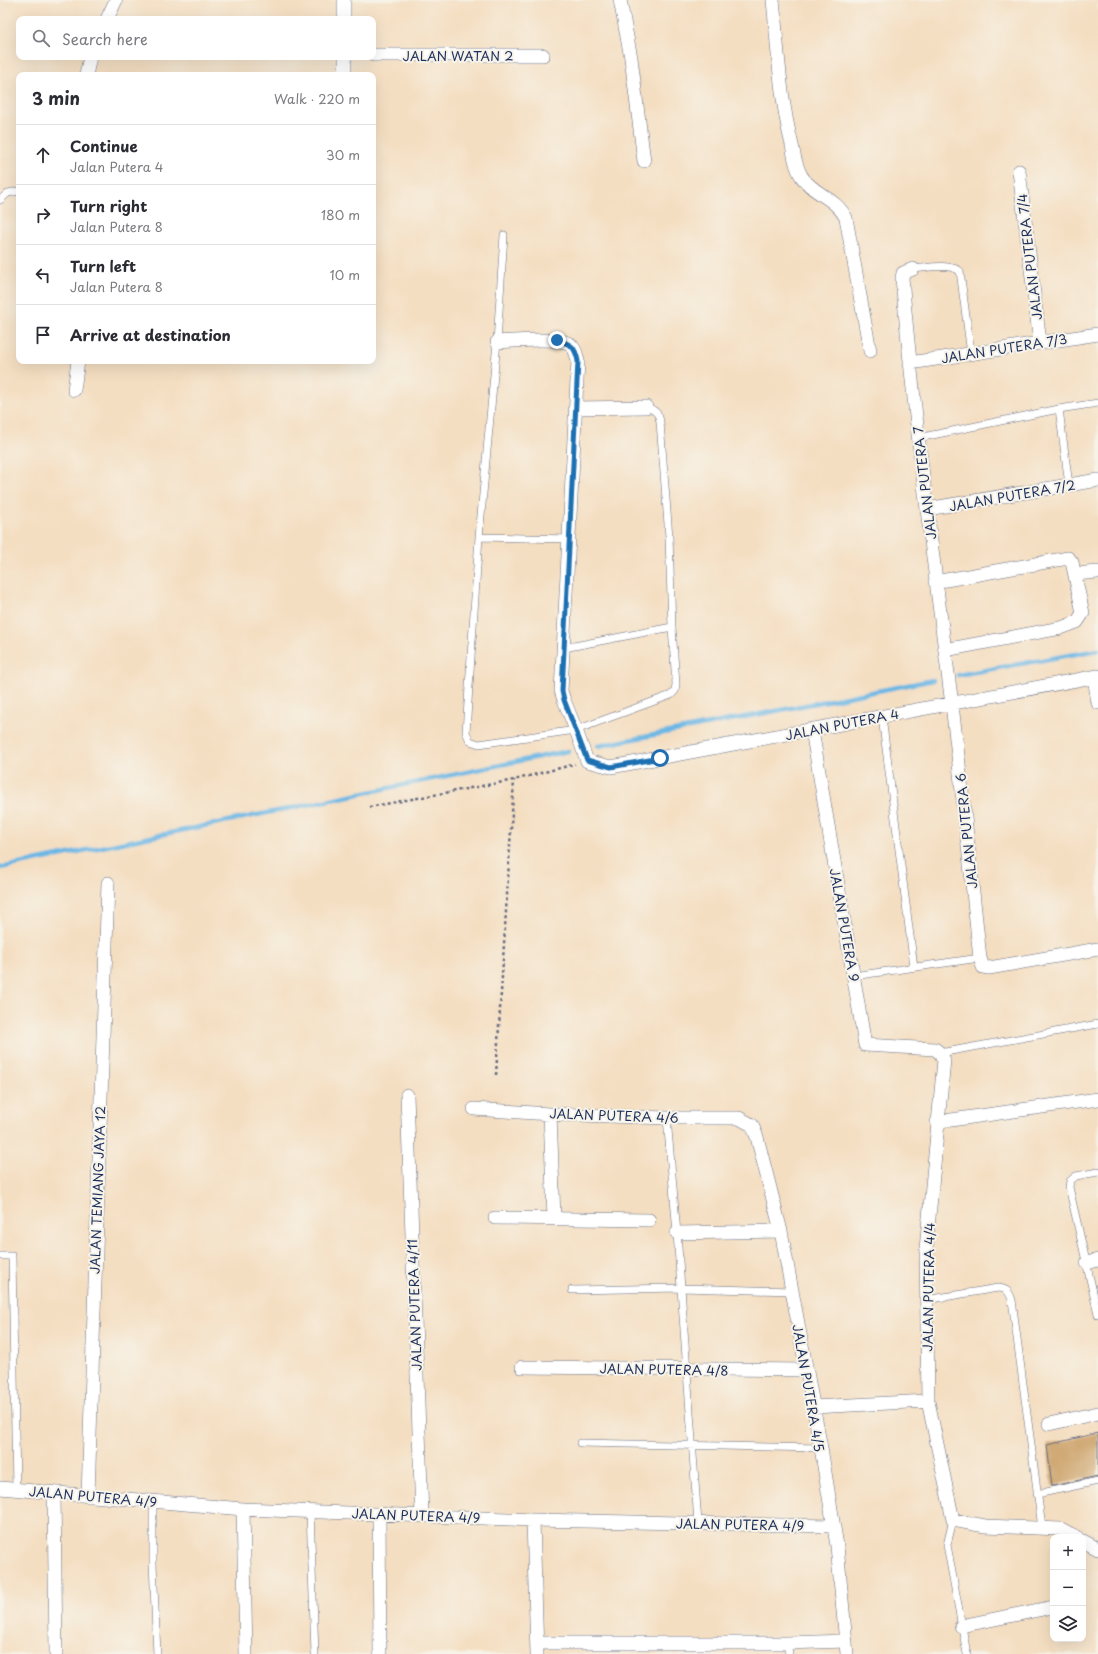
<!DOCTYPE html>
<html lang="en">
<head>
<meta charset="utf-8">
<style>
  :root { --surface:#fff; --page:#f2f2f3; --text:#2b2b33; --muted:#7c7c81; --line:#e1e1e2 }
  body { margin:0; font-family:"Playpen Sans",sans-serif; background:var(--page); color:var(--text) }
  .controls { position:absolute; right:12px; bottom:12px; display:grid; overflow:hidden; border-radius:8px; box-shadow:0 4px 16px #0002 }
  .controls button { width:36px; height:36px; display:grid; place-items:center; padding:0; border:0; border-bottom:1px solid var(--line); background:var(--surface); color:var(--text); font:20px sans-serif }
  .stop { position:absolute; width:12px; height:12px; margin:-9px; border:3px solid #1f6fb2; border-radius:50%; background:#fff }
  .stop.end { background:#1f6fb2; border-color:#fff; box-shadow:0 1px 4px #0008 }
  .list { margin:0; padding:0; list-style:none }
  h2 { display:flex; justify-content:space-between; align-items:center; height:52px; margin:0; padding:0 16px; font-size:17px }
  h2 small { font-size:13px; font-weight:400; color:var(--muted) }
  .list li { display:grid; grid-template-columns:26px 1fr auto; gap:12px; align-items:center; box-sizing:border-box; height:60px; padding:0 16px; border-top:1px solid var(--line) }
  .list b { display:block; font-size:15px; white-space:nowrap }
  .list p { margin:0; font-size:13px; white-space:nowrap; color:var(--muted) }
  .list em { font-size:13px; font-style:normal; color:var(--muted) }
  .icon { flex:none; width:22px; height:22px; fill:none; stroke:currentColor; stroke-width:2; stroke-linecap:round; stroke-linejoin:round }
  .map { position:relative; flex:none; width:1098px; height:1654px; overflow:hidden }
  .search { position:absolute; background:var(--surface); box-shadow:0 4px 16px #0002; left:16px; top:16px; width:360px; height:44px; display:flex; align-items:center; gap:10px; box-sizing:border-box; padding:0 14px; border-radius:8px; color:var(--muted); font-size:15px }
  .panel { position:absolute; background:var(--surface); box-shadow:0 4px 16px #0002; left:16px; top:72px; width:360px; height:292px; border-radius:8px }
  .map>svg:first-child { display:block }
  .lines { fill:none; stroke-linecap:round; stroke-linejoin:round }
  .stream { stroke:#6cb7e5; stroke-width:4.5 }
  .building { fill:#d0a975 }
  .lane-casing { stroke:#676c81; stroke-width:8 }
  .street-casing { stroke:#676c81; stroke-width:14 }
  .path { stroke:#676c81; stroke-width:2.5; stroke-dasharray:3 3; stroke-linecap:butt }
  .lane { stroke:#fff; stroke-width:7 }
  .street { stroke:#fff; stroke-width:13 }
  .route { stroke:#1f6fb2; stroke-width:5 }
  .labels { text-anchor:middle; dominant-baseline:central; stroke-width:4; stroke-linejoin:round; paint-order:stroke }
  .street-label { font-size:13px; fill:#1b2f5e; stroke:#f7f3e8 }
</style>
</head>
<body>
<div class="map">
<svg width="1098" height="1654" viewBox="0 0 1098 1654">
  <rect width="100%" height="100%" fill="#f7f3e8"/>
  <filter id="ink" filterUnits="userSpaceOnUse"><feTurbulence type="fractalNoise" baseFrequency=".025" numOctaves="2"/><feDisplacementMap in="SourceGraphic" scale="8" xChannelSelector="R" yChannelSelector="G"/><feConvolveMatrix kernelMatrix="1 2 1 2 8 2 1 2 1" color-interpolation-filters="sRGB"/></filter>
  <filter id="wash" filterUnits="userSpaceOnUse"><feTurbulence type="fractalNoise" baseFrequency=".012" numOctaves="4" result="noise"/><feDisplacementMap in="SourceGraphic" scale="16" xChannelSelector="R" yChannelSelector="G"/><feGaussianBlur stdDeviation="0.9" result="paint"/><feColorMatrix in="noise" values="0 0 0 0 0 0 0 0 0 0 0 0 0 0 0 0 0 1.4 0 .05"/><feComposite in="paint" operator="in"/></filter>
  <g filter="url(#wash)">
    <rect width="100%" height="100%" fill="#f4dec1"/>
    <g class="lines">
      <path class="stream" d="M958,675L1098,650
        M598,746L933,680
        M0,868L568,751"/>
    </g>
    <g id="blocks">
      <path class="building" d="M1098,1433V1476L1052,1486L1047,1445Z"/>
    </g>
  </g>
  <g filter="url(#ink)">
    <use href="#blocks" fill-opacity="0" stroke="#676c81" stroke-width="1"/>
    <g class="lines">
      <g class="lane-casing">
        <path id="lane" d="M0,200L8,193L19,191
          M504,235L497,342L479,537L466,732L470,741L479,744L576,730L671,695L675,691L676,684L672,627L669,537L660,422C659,413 655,410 646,407
          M913,269C927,268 948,263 960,271L971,354
          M1059,409L1069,485
          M918,438L1059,409L1098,403
          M479,537L569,539
          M564,648L672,627
          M882,717L914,967
          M853,976L980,958
          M940,1053L1098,1024
          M667,1118L677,1233L698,1523
          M1098,1172L1076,1176L1070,1181L1069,1187L1098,1314
          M0,1256H12L16,1490
          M572,1290L681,1288L792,1291
          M926,1300L998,1288C1007,1289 1009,1291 1012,1300L1042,1528
          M580,1443L821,1448
          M1037,1494L1098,1481
          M153,1502V1563L157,1654
          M310,1511L315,1654
          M953,1520L947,1545L967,1654
          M787,1643L789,1654"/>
      </g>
      <g class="street-casing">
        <path id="street" d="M344,0V19
          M620,0L631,58L644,161
          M773,0C778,49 780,98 792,145C794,156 796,168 802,177C814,195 835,197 846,218L870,351
          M107,19L116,0
          M373,55H543
          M345,57V75
          M86,75L90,57
          M1019,171L1040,343
          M913,269L903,273L902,278C913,403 929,527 945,651C959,753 969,856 980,958L983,967L989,968L1098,949
          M497,342C512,341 559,337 570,344C576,349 576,354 578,361L561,691L564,700L576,730L587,761L611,767L1098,676
          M910,363L1098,334
          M74,390L78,361
          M575,408L646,407
          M927,509L1098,480
          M1075,574L1098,572
          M935,582L1068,558L1072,562L1083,613L1077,622L1061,628L945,650
          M1094,677L1098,703
          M812,730L865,1045L935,1049L940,1053L944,1060L926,1249L928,1401L953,1520L985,1526L1061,1529L1076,1537
          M407,1095L422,1516
          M474,1109L550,1114L667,1118H739L752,1125L757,1137L781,1231L821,1448L837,1546L847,1654
          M550,1114L554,1218
          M937,1122L1098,1099
          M495,1218L649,1220
          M677,1233L781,1231
          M1087,1263L1098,1260
          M522,1367L806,1370
          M813,1407L928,1401
          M1049,1424L1098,1413
          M0,1488L243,1509L533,1520L833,1526
          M54,1493L56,1654
          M88,1496L108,883
          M243,1509L246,1654
          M379,1514L380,1654
          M533,1520L537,1654
          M1083,1541L1098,1549
          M961,1626L1053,1607
          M537,1643H787L846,1641"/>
      </g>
      <path class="path" d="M369,807L514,780L575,764
        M496,1075L514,780"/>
      <use href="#lane" class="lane"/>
      <use href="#street" class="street"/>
    </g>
  </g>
  <g class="lines" filter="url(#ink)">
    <path class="route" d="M557,340C571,344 575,346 578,361L562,691L564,700L587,760L611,767L660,758"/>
  </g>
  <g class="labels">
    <g class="street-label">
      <text x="458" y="55">JALAN WATAN 2</text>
      <text transform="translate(1029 257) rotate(-97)">JALAN PUTERA 7/4</text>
      <text transform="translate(1004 348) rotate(-9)">JALAN PUTERA 7/3</text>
      <text transform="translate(924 483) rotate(-97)">JALAN PUTERA 7</text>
      <text transform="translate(1012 495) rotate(-10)">JALAN PUTERA 7/2</text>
      <text transform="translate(842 724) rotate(-11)">JALAN PUTERA 4</text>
      <text transform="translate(966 831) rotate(-96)">JALAN PUTERA 6</text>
      <text transform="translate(845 925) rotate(80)">JALAN PUTERA 9</text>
      <text transform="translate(614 1115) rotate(2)">JALAN PUTERA 4/6</text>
      <text transform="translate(97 1190) rotate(-88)">JALAN TEMIANG JAYA 12</text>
      <text transform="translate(928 1287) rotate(-89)">JALAN PUTERA 4/4</text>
      <text transform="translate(414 1305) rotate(-92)">JALAN PUTERA 4/11</text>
      <text transform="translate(664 1369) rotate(1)">JALAN PUTERA 4/8</text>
      <text transform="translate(809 1388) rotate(80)">JALAN PUTERA 4/5</text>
      <text transform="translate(93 1496) rotate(5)">JALAN PUTERA 4/9</text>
      <text transform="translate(416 1515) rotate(2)">JALAN PUTERA 4/9</text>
      <text transform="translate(740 1524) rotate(1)">JALAN PUTERA 4/9</text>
    </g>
  </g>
</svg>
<div class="controls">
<button>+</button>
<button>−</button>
<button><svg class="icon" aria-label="layers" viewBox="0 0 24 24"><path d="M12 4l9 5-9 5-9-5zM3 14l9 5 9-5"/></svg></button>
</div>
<div class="stop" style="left:660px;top:758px"></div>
<div class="stop end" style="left:557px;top:340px"></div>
<div class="search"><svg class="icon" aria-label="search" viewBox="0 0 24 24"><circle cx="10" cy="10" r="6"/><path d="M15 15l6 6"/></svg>Search here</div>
<section class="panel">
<h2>3 min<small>Walk · 220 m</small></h2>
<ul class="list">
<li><svg class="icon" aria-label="ahead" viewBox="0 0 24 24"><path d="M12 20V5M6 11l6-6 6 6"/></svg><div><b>Continue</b><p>Jalan Putera 4</p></div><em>30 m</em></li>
<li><svg class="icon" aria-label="right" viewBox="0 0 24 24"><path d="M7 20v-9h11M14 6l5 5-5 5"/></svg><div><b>Turn right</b><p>Jalan Putera 8</p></div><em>180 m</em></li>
<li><svg class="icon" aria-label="left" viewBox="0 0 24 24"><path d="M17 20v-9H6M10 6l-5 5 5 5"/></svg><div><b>Turn left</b><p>Jalan Putera 8</p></div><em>10 m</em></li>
<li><svg class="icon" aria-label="arrive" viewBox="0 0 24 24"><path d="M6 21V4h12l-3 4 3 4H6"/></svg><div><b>Arrive at destination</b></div></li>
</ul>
</section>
</div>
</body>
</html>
